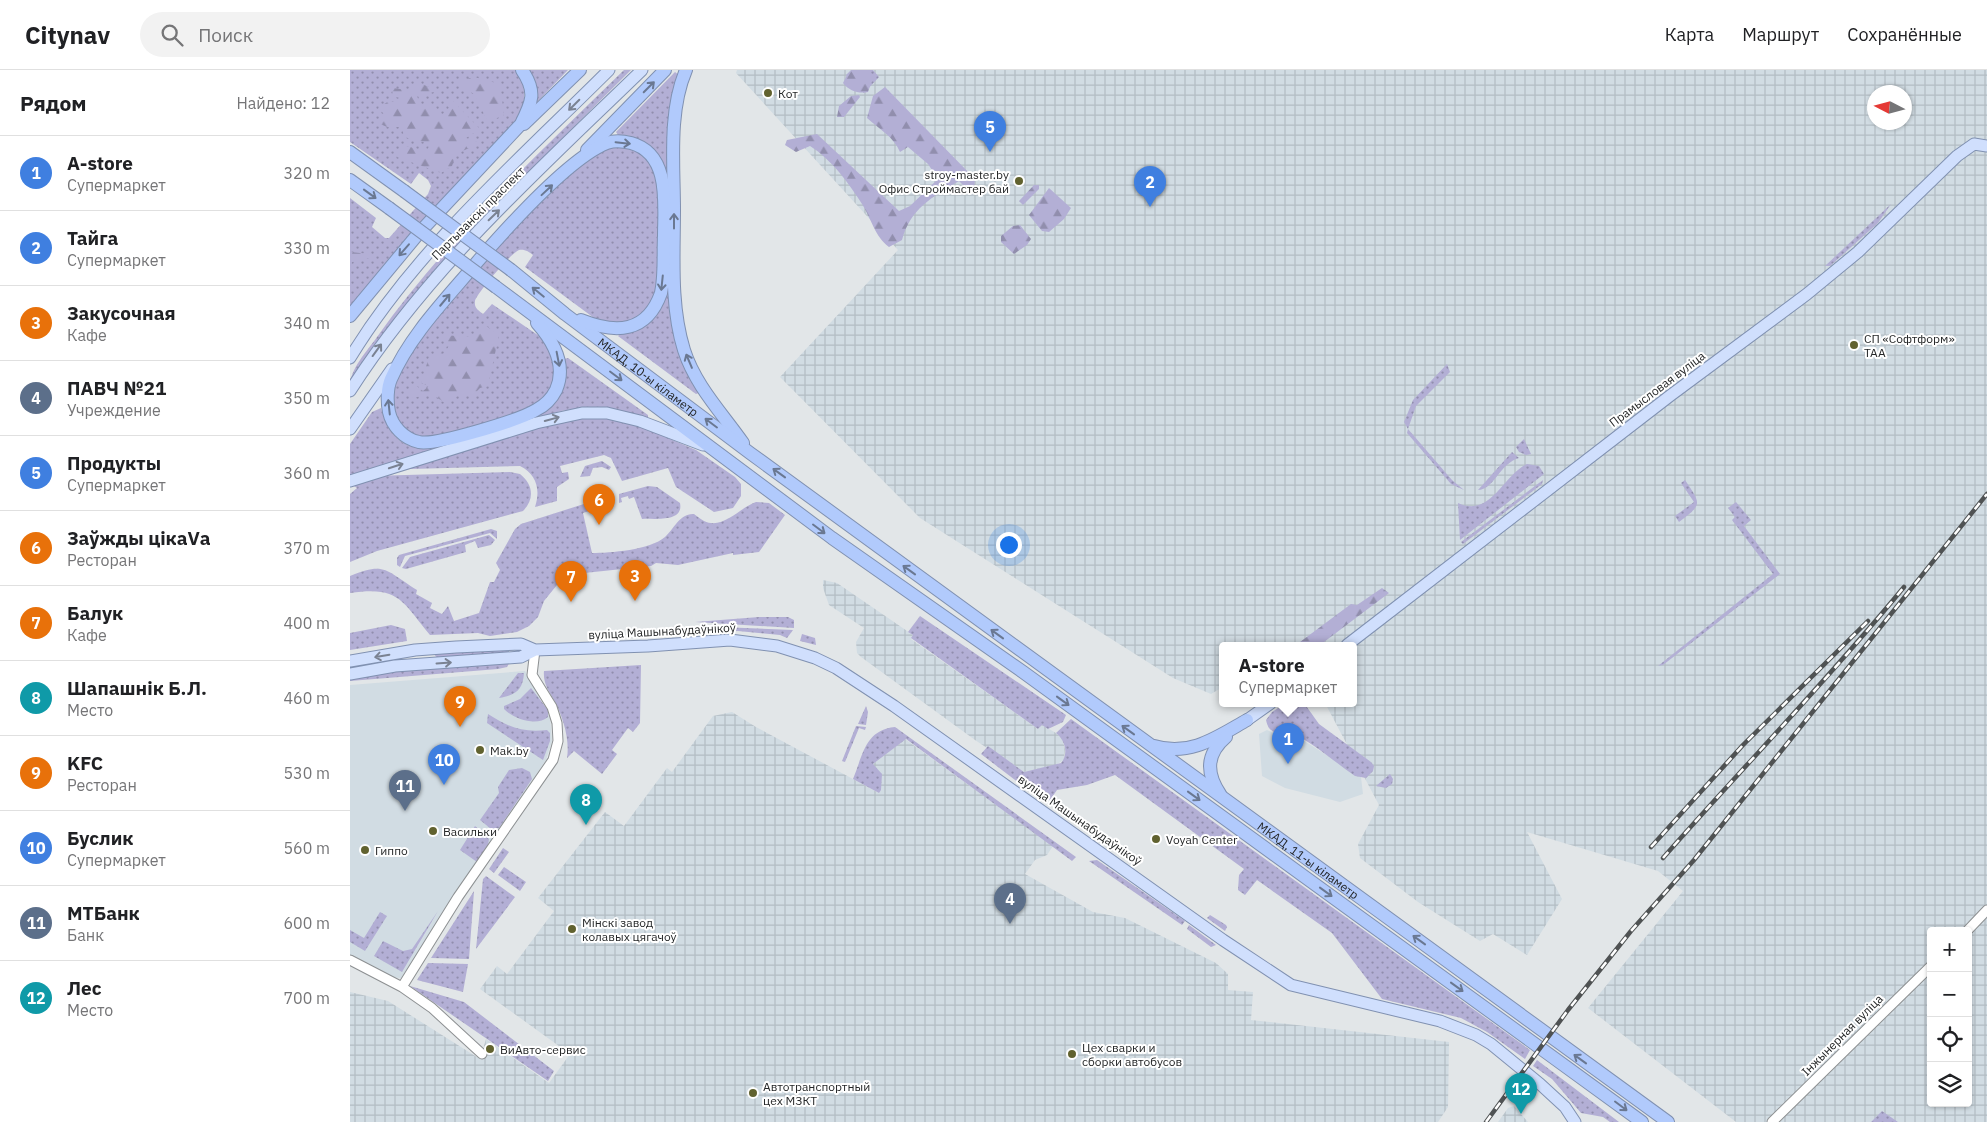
<!DOCTYPE html>
<html lang="ru">
<head>
<meta charset="utf-8">
<style>
  :root { --surface:#fff; --page:#f2f2f2; --text:#202124; --muted:#757577; --line:#e0e0e0; --accent:#61622f }
  body { margin:0; font-family:"IBM Plex Sans",sans-serif; background:var(--page); color:var(--text) }
  .controls { position:absolute; right:15px; bottom:15px; display:grid; overflow:hidden; border-radius:5px; box-shadow:0 1px 4px #0004 }
  .controls button { width:45px; height:45px; display:grid; place-items:center; padding:0; border:0; border-bottom:1px solid var(--line); background:var(--surface); color:var(--text); font:25px sans-serif }
  .compass { position:absolute; left:1517px; top:15px; width:45px; height:45px; border-radius:50%; background:var(--surface); box-shadow:0 1px 4px #0004; rotate:276deg }
  .you { position:absolute; left:658px; top:474px; width:18px; height:18px; margin:-12px; border:4px solid #fff; border-radius:50%; background:#1a73e8; box-shadow:0 0 0 8px #1a73e833 }
  .badge { display:grid; place-items:center; width:32px; height:32px; border-radius:50%; background:var(--accent); color:#fff; font-size:16px; font-weight:700 }
  .pin { position:absolute; translate:-50% -41px; filter:drop-shadow(0 1px 2px #0008) }
  .pin::after { content:''; position:absolute; top:26px; width:18px; height:15px; background:inherit; clip-path:polygon(0 0,100% 0,50% 100%) }
  .popup { position:absolute; left:869px; top:572px; width:138px; height:65px; box-sizing:border-box; display:grid; place-content:center; border-radius:5px; background:var(--surface); filter:drop-shadow(0 1px 4px #0005); font-size:16px; white-space:nowrap; color:var(--muted) }
  .popup b { font-size:19px; color:var(--text) }
  .popup::after { content:''; position:absolute; left:50%; top:100%; margin-left:-10px; border:10px solid transparent; border-top-color:var(--surface) }
  .list { margin:0; padding:0; list-style:none }
  h2 { display:flex; justify-content:space-between; align-items:center; height:65px; margin:0; padding:0 20px; font-size:21px }
  h2 small { font-size:16px; font-weight:400; color:var(--muted) }
  .list li { display:grid; grid-template-columns:32px 1fr auto; gap:15px; align-items:center; box-sizing:border-box; height:75px; padding:0 20px; border-top:1px solid var(--line) }
  .list b { display:block; font-size:19px; white-space:nowrap }
  .list p { margin:0; font-size:16px; white-space:nowrap; color:var(--muted) }
  .list em { font-size:16px; font-style:normal; color:var(--muted) }
  .icon { flex:none; width:28px; height:28px; fill:none; stroke:currentColor; stroke-width:2; stroke-linecap:round; stroke-linejoin:round }
  .map { position:relative; flex:none; width:1637px; height:1052px; overflow:hidden }
  header { display:flex; align-items:center; gap:30px; box-sizing:border-box; height:70px; padding:0 25px; background:var(--surface); border-bottom:1px solid var(--line) }
  header strong { font-size:24px }
  nav { display:flex; gap:28px; margin-inline-start:auto; font-size:18px }
  .search { width:350px; height:45px; background:var(--page); display:flex; align-items:center; gap:12px; box-sizing:border-box; padding:0 18px; border-radius:28px; color:var(--muted); font-size:19px }
  main { display:flex }
  aside { flex:1; background:var(--surface) }
  .map>svg:first-child { display:block }
  .built { fill:#d1dce3 }
  .industrial { fill:url(#industrial-grid); fill-rule:evenodd }
  .grass { fill:url(#grass-dots) }
  .forest { fill:url(#forest-firs) }
  .lines { fill:none; stroke-linecap:round; stroke-linejoin:round }
  .minor-casing { stroke:#8d9092; stroke-width:11 }
  .major-casing { stroke:#8091b1; stroke-width:13 }
  .highway-casing { stroke:#8091b1; stroke-width:14 }
  .minor { stroke:#fff; stroke-width:9 }
  .major { stroke:#d0dffd; stroke-width:11 }
  .highway { stroke:#b1cafc; stroke-width:12 }
  .rail-casing { stroke:#4f5253; stroke-width:4.5 }
  .rail { stroke:#fff; stroke-width:2.5; stroke-dasharray:8; stroke-linecap:butt }
  .highway-bridge-casing { stroke:#8091b1; stroke-width:14; stroke-linecap:butt }
  .highway-bridge { stroke:#b1cafc; stroke-width:12 }
  .oneway { stroke:#6a7892 }
  .oneway2 { stroke:#7a8292 }
  .poi-dot { fill:#61622f; stroke:#fff; stroke-width:2 }
  .labels { text-anchor:middle; dominant-baseline:central; stroke-width:4; stroke-linejoin:round; paint-order:stroke }
  .poi-label { font-size:12px; fill:#242627; stroke:#fff; text-anchor:start }
  .street-label { font-size:12px; fill:#242627; stroke:#fff }
</style>
</head>
<body>
<header>
<strong>Citynav</strong>
<div class="search"><svg class="icon" aria-label="search" viewBox="0 0 24 24"><circle cx="10" cy="10" r="6"/><path d="M15 15l6 6"/></svg>Поиск</div>
<nav><a>Карта</a><a>Маршрут</a><a>Сохранённые</a></nav>
</header>
<main>
<aside>
<h2>Рядом<small>Найдено: 12</small></h2>
<ul class="list">
<li><span class="badge" style="background:#3f7fe0">1</span><div><b>А-store</b><p>Супермаркет</p></div><em>320 m</em></li>
<li><span class="badge" style="background:#3f7fe0">2</span><div><b>Тайга</b><p>Супермаркет</p></div><em>330 m</em></li>
<li><span class="badge" style="background:#e8710a">3</span><div><b>Закусочная</b><p>Кафе</p></div><em>340 m</em></li>
<li><span class="badge" style="background:#5c6f8a">4</span><div><b>ПАВЧ №21</b><p>Учреждение</p></div><em>350 m</em></li>
<li><span class="badge" style="background:#3f7fe0">5</span><div><b>Продукты</b><p>Супермаркет</p></div><em>360 m</em></li>
<li><span class="badge" style="background:#e8710a">6</span><div><b>Заўжды цікаVа</b><p>Ресторан</p></div><em>370 m</em></li>
<li><span class="badge" style="background:#e8710a">7</span><div><b>Балук</b><p>Кафе</p></div><em>400 m</em></li>
<li><span class="badge" style="background:#0f9aa8">8</span><div><b>Шапашнік Б.Л.</b><p>Место</p></div><em>460 m</em></li>
<li><span class="badge" style="background:#e8710a">9</span><div><b>KFC</b><p>Ресторан</p></div><em>530 m</em></li>
<li><span class="badge" style="background:#3f7fe0">10</span><div><b>Буслик</b><p>Супермаркет</p></div><em>560 m</em></li>
<li><span class="badge" style="background:#5c6f8a">11</span><div><b>МТБанк</b><p>Банк</p></div><em>600 m</em></li>
<li><span class="badge" style="background:#0f9aa8">12</span><div><b>Лес</b><p>Место</p></div><em>700 m</em></li>
</ul>
</aside>
<div class="map">
<svg width="1637" height="1052" viewBox="0 0 1637 1052">
  <defs>
    <pattern id="industrial-grid" width="8" height="8" patternUnits="userSpaceOnUse" patternTransform="scale(1.25)"><rect width="8" height="8" fill="#d1dce3"/><path d="M0 4h8M4 0v8" fill="none" stroke="#b3bdc3"/></pattern>
    <pattern id="grass-dots" width="8" height="8" patternUnits="userSpaceOnUse" patternTransform="scale(1.25)"><rect width="8" height="8" fill="#b3afd5"/><path d="M2 2h.1M6 6h.1" fill="none" stroke="#918ead" stroke-width="1.8" stroke-linecap="round"/></pattern>
    <pattern id="forest-firs" width="22" height="20" patternUnits="userSpaceOnUse" patternTransform="scale(1.25)"><rect width="22" height="20" fill="#b3afd5"/><path d="M5 1l3.5 6h-7zM16 11l3.5 6h-7z" fill="#918ead"/></pattern>
  </defs>
  <rect width="100%" height="100%" fill="#e2e6e8"/>
  <path class="built" d="M175,601L200,648L202,671L196,690L51,908L39,907L0,885V615Z
    M917,660L930,666L945,665L1011,707L1013,724L990,732L935,718L912,706L909,664Z"/>
  <path class="industrial" d="M387,0H1637V1052H1386L1238,938L1333,821L1308,801L1177,762L1212,829L1177,885L1143,864L1130,871L1068,832L1010,788L1008,774L1029,735L975,633H1003V575H873V617L861,624L823,608L570,448L430,307L548,180L386,3ZM1524,22H1554V52H1524ZM1581,861H1618V1033H1581Z
    M473,510L487,513L563,565L561,569L688,659L692,655L706,663L712,668L715,679L714,690L704,696L674,702L638,677L637,678L625,670L511,587L507,583L506,572L514,558L479,535L473,518Z
    M382,642L406,657L529,723L523,694L555,669L703,776L697,785L685,790L675,804L743,842L775,848L866,893L878,904V920L903,922L901,950L1099,972L1098,1037L1088,1052H0V922L38,931L130,989L136,969L199,1013L220,984L130,919L147,896L157,904L204,841L188,828L255,742L274,756L317,698L322,702L363,646Z
    M1164,1036L1178,1052H1148L1158,1038Z"/>
  <path class="grass" d="M0,0H166C177,17 176,29 169,47L0,240V128L26,148L22,157L35,168H39L78,124L81,116L78,110L69,103L61,114L0,72Z
    M177,0H218L185,34Z
    M274,0H281L125,155L86,199L0,316C0,299 17,281 27,267C97,168 187,85 274,0Z
    M501,0H523L529,7L514,23L496,5Z
    M325,2L329,5L321,217L349,323L346,324L268,266C273,261 283,260 290,258C307,252 315,233 319,217L318,120L290,70L280,66L268,65L266,62Z
    M256,77L284,78L300,92L310,118L308,222L291,247L269,254L244,248L175,197L183,185C179,182 175,179 169,180C162,182 126,224 125,231C124,238 128,240 133,244L142,234L198,272L203,285L204,311L195,328L168,344L80,369L54,361L49,355L41,324L61,280L148,174L236,89Z
    M1541,134L1528,153L1480,196H1475Z
    M218,288L298,345V347L295,349C269,336 239,336 211,341L0,407V374L22,342L31,338C36,357 46,374 67,378C99,385 181,338 212,322L215,309L214,289Z
    M1097,294L1100,302L1066,336L1058,359L1102,410L1114,420L1101,414L1057,363L1058,359L1054,352L1063,330Z
    M249,347L285,354L346,380L385,407L391,414V426L383,438L364,442L326,417L318,398L272,411L261,388L254,385L210,396L212,403L218,402L219,409L207,417V431L185,437C191,419 186,404 170,396L61,399L60,397L212,350Z
    M1174,369L1181,384L1176,385L1169,382L1166,377Z
    M1162,382L1169,388C1149,394 1144,420 1128,420Z
    M252,391L261,397L259,400L252,397L243,398L240,406L230,407L235,396Z
    M1177,394L1189,396L1194,404L1110,470L1108,433C1141,448 1153,405 1177,394Z
    M160,402L170,404C183,414 185,429 173,441L27,481L0,492V424L7,418L1,414L21,406Z
    M1193,410L1192,414L1113,474L1111,472Z
    M1335,410C1351,434 1353,434 1329,452L1325,446L1344,432L1331,413Z
    M298,416L307,417L330,433C334,453 304,448 292,449L284,427L279,429L278,426L271,428L272,432L269,433V424Z
    M406,432L419,433L435,445L409,482L383,485V483L328,495L306,493L301,496L215,505L194,531L188,547L179,556L167,562L140,566L128,563L80,565C51,530 49,516 0,523V506C36,491 36,501 67,520L66,524L82,533L80,538L92,544L98,536L104,551L129,543L140,512H144L150,500L146,493L165,459L171,454L237,433L239,441L233,443L242,483C260,483 300,480 315,467C324,459 330,443 344,444C347,446 350,449 354,451C373,460 389,438 406,432Z
    M1386,432L1401,450L1394,456L1430,504L1313,595L1308,596L1423,504L1382,450L1385,447L1378,438Z
    M141,459L147,461V469L140,463L55,486L50,497L47,495V488L49,485Z
    M139,465L145,470L141,475L128,478L125,471L115,475L116,482L56,499L52,498L60,487Z
    M570,546L716,645L713,652L698,659L692,655L688,659L561,568L563,565L558,562Z
    M409,547H438L444,550V558L345,552Z
    M41,555L55,559L57,571L0,580V563Z
    M343,556L443,560L437,568L430,565L388,561L353,563Z
    M452,564L465,568L466,575L450,571Z
    M157,579L158,584L87,588L84,584Z
    M160,592L157,597L148,599L0,611V608L48,600Z
    M291,595L290,653L283,662L278,658L262,680L267,684L252,704L224,681L217,688C220,669 213,647 204,630C198,620 193,613 194,601Z
    M168,603H174C173,620 166,625 149,628Z
    M181,618L198,640V647C187,657 163,649 154,639V636L170,629Z
    M936,633H954L969,654L1021,692L1024,696L1023,701L1016,708L1005,706C989,695 960,671 944,664C933,660 920,669 916,650L922,642Z
    M516,636L518,642L516,655L508,654Z
    M138,644C158,657 173,663 197,660L200,663V671L193,690L137,653Z
    M721,649L1180,980L1175,989L1137,962L1111,948L1032,929L982,863L907,810L895,825L888,820L889,805L894,799L765,705L737,715L707,720L700,730L669,713L631,684L638,676L674,702L711,693C719,684 715,670 706,663Z
    M506,656L516,657L515,660L509,658L495,692L492,691Z
    M545,657L726,787L722,791L556,669L523,694L532,704L531,720L529,723L503,709C513,685 515,660 545,657Z
    M172,698L180,702L182,709L149,758L141,759L130,750L149,723L148,717L159,700Z
    M1040,704L1043,709L1042,714L1036,718L1026,716Z
    M125,756L139,769L138,775L127,792L110,780Z
    M153,778L159,782L144,803L139,799Z
    M747,790L835,851L832,855L739,791Z
    M154,797L176,812L170,821L148,805Z
    M136,806L165,827L126,879L133,809Z
    M124,821L119,889L81,888Z
    M88,841L52,902L24,886L33,871L53,881L62,879Z
    M30,842L37,846L15,881L0,872V860L14,868Z
    M860,845L876,855L877,857L875,861L857,848Z
    M839,855L866,875L861,877L837,859Z
    M78,893L118,894L113,922L67,910Z
    M60,916L114,932L204,1001L198,1011Z
    M1187,990L1269,1052H1260L1253,1047L1231,1043L1202,1009L1183,996Z
    M1532,1041L1548,1052H1521Z"/>
  <path class="forest" d="M503,0H516L523,8L518,22C509,24 499,21 493,13L497,5Z
    M124,7L150,14L154,45L138,52L124,24L104,12Z
    M70,13L88,21L67,26L70,34H84L91,46L99,38L95,30L101,29L130,59L116,68L130,73L106,84L102,96L91,103L47,87L52,75L76,81L81,74L54,67L52,57H37L28,53L36,46L28,38L39,31L48,33L50,28L42,26L43,18L57,20Z
    M535,17L625,109L624,119L618,120L609,111C582,127 560,139 552,170L539,177C525,167 521,148 512,134C498,112 482,90 460,76L446,82L435,75L437,70L467,64L549,141L560,136L588,109L578,94L558,77L550,82C544,67 529,59 517,48L523,26Z
    M509,25L510,27L494,47H487L489,36L501,26Z
    M684,115H689V119L673,135L669,131Z
    M699,118L721,138L714,149L699,162L692,161L679,145Z
    M670,155L681,169L677,175L664,184L651,172V166L663,156Z
    M0,182L20,184V188L2,192L0,197Z
    M136,256L149,265L138,316L130,318L122,326L110,325L93,332C84,323 74,325 63,328L59,321L64,314L73,321L79,316L71,313L79,287L94,283L99,276L91,265L125,267Z
    M1032,518L1039,523L970,575H946L1001,534L1007,535Z"/>
  <g class="lines">
    <g class="minor-casing">
      <path id="minor" d="M1617,861L1637,840
        M0,890L52,917L82,938L132,984
        M52,917L108,827L203,690L208,671L207,653L202,637L182,605L185,580
        M1422,1052L1581,896"/>
    </g>
    <g class="major-casing">
      <path id="major" d="M0,288C66,179 169,90 259,0
        M0,321C79,198 188,101 292,0
        M0,359L42,299
        M0,411L186,353L232,343H257L290,351L353,375
        M997,575L1321,325L1457,224L1508,182L1607,86L1624,74L1637,76
        M0,591L65,580L106,577L171,574L185,580
        M0,604L45,596L171,587L185,580L298,576L380,570L427,576L465,588L486,598L544,636L873,870L941,915L1090,951L1126,965L1141,974L1190,1014L1215,1037L1225,1052
        M897,650L921,633"/>
    </g>
    <g class="highway-casing">
      <g id="highway">
        <path d="M336,0C318,42 324,95 324,140C324,185 320,235 334,280C345,315 372,343 393,373"/>
        <path d="M174,54L230,0"/>
        <path d="M237,80L315,0"/>
        <path d="M0,82L54,121"/>
        <path d="M0,110L39,138"/>
        <path id="s1" d="M161,200L215,244L400,383L1318,1052"/>
        <path d="M146,217L482,468L673,602L1292,1052"/>
        <path d="M0,246L68,164L171,54C182,32 187,22 172,0"/>
        <path d="M187,253C203,271 217,295 206,320C202,328 194,336 186,340C170,350 85,376 69,372C54,369 42,356 39,342C37,332 37,318 41,309C60,265 97,228 128,191C155,160 219,88 257,73C265,70 273,71 281,73C321,84 314,135 314,166C313,185 315,204 311,223C297,263 266,264 231,250"/>
        <path d="M804,676C840,687 867,667 897,650"/>
        <path d="M870,724C856,703 856,684 876,667"/>
      </g>
    </g>
    <use href="#minor" class="minor"/>
    <use href="#major" class="major"/>
    <use href="#highway" class="highway"/>
    <g class="rail-casing">
      <path id="rail" d="M1301,777L1393,675L1518,551
        M1313,788C1393,697 1477,611 1554,517
        M1136,1052L1218,940L1281,861L1344,790L1637,424"/>
    </g>
    <use href="#rail" class="rail"/>
    <g class="highway-bridge-casing">
      <path id="highway-bridge" d="M54,121L161,200
        M39,138L146,217"/>
    </g>
    <use href="#highway-bridge" class="highway-bridge"/>
  </g>
  <defs><path id="oneway-shaft" d="M-6 0H5M1.5-3L5.5 0L1.5 3" fill="none" stroke-width="1.6" stroke-linecap="round" stroke-linejoin="round" transform="scale(1.25)"/></defs>
  <g class="oneway">
    <use href="#oneway-shaft" transform="translate(299 17) rotate(-45)"/>
    <use href="#oneway-shaft" transform="translate(273 73) rotate(6)"/>
    <use href="#oneway-shaft" transform="translate(197 120) rotate(-43)"/>
    <use href="#oneway-shaft" transform="translate(20 124) rotate(36)"/>
    <use href="#oneway-shaft" transform="translate(324 151) rotate(-90)"/>
    <use href="#oneway-shaft" transform="translate(54 180) rotate(131)"/>
    <use href="#oneway-shaft" transform="translate(312 213) rotate(96)"/>
    <use href="#oneway-shaft" transform="translate(188 222) rotate(-141)"/>
    <use href="#oneway-shaft" transform="translate(95 230) rotate(-50)"/>
    <use href="#oneway-shaft" transform="translate(208 289) rotate(79)"/>
    <use href="#oneway-shaft" transform="translate(339 291) rotate(-113)"/>
    <use href="#oneway-shaft" transform="translate(266 306) rotate(37)"/>
    <use href="#oneway-shaft" transform="translate(39 337) rotate(-96)"/>
    <use href="#oneway-shaft" transform="translate(361 353) rotate(-143)"/>
    <use href="#oneway-shaft" transform="translate(429 403) rotate(-144)"/>
    <use href="#oneway-shaft" transform="translate(469 459) rotate(37)"/>
    <use href="#oneway-shaft" transform="translate(559 500) rotate(-144)"/>
    <use href="#oneway-shaft" transform="translate(647 564) rotate(-144)"/>
    <use href="#oneway-shaft" transform="translate(713 631) rotate(36)"/>
    <use href="#oneway-shaft" transform="translate(778 660) rotate(-144)"/>
    <use href="#oneway-shaft" transform="translate(844 726) rotate(36)"/>
    <use href="#oneway-shaft" transform="translate(976 822) rotate(36)"/>
    <use href="#oneway-shaft" transform="translate(1069 870) rotate(-144)"/>
    <use href="#oneway-shaft" transform="translate(1107 917) rotate(36)"/>
    <use href="#oneway-shaft" transform="translate(1230 989) rotate(-144)"/>
    <use href="#oneway-shaft" transform="translate(1271 1036) rotate(37)"/>
  </g>
  <g class="oneway2">
    <use href="#oneway-shaft" transform="translate(224 35) rotate(135)"/>
    <use href="#oneway-shaft" transform="translate(144 145) rotate(-44)"/>
    <use href="#oneway-shaft" transform="translate(27 280) rotate(-54)"/>
    <use href="#oneway-shaft" transform="translate(202 349) rotate(-15)"/>
    <use href="#oneway-shaft" transform="translate(46 396) rotate(-18)"/>
    <use href="#oneway-shaft" transform="translate(32 586) rotate(170)"/>
    <use href="#oneway-shaft" transform="translate(94 593) rotate(-4)"/>
  </g>
  <g class="poi-dot">
    <circle cx="418" cy="23" r="5"/>
    <circle cx="669" cy="111" r="5"/>
    <circle cx="1504" cy="275" r="5"/>
    <circle cx="130" cy="680" r="5"/>
    <circle cx="83" cy="761" r="5"/>
    <circle cx="806" cy="769" r="5"/>
    <circle cx="15" cy="780" r="5"/>
    <circle cx="222" cy="859" r="5"/>
    <circle cx="140" cy="979" r="5"/>
    <circle cx="722" cy="984" r="5"/>
    <circle cx="403" cy="1023" r="5"/>
  </g>
  <g class="labels">
    <g class="poi-label">
      <text x="428" y="23">Кот</text>
      <text x="659" y="104" text-anchor="end">stroy-master.by<tspan x="659" dy="14">Офис Строймастер бай</tspan></text>
      <text x="1514" y="268">СП «Софтформ»<tspan x="1514" dy="14">ТАА</tspan></text>
      <text x="140" y="680">Mak.by</text>
      <text x="93" y="761">Васильки</text>
      <text x="816" y="769">Voyah Center</text>
      <text x="25" y="780">Гиппо</text>
      <text x="232" y="852">Мінскі завод<tspan x="232" dy="14">колавых цягачоў</tspan></text>
      <text x="732" y="977">Цех сварки и<tspan x="732" dy="14">сборки автобусов</tspan></text>
      <text x="150" y="979">ВиАвто-сервис</text>
      <text x="413" y="1016">Автотранспортный<tspan x="413" dy="14">цех МЗКТ</tspan></text>
    </g>
    <g class="street-label">
      <text transform="translate(128 143) rotate(-45)">Партызанскі праспект</text>
      <text stroke="none"><textPath href="#s1" startOffset="174">МКАД, 10-ы кіламетр</textPath></text>
      <text transform="translate(1307 319) rotate(-37)">Прамысловая вуліца</text>
      <text transform="translate(312 561) rotate(-3)">вуліца Машынабудаўнікоў</text>
      <text transform="translate(730 750) rotate(35)">вуліца Машынабудаўнікоў</text>
      <text stroke="none"><textPath href="#s1" startOffset="992">МКАД, 11-ы кіламетр</textPath></text>
      <text transform="translate(1492 965) rotate(-45)">Інжынерная вуліца</text>
    </g>
  </g>
</svg>
<div class="controls">
<button>+</button>
<button>−</button>
<button><svg class="icon" aria-label="locate" viewBox="0 0 24 24"><circle cx="12" cy="12" r="6"/><path d="M12 2v4M12 18v4M2 12h4M18 12h4"/></svg></button>
<button><svg class="icon" aria-label="layers" viewBox="0 0 24 24"><path d="M12 4l9 5-9 5-9-5zM3 14l9 5 9-5"/></svg></button>
</div>
<svg class="compass" viewBox="-18 -18 36 36"><path d="M0-13l5 13h-10z" fill="#e53935"/><path d="M0 13l5-13h-10z" fill="#757577"/></svg>
<div class="you"></div>
<div class="pin badge" style="left:938px;top:694px;background:#3f7fe0">1</div>
<div class="popup"><b>А-store</b>Супермаркет</div>
<div class="pin badge" style="left:800px;top:137px;background:#3f7fe0">2</div>
<div class="pin badge" style="left:285px;top:531px;background:#e8710a">3</div>
<div class="pin badge" style="left:660px;top:854px;background:#5c6f8a">4</div>
<div class="pin badge" style="left:640px;top:82px;background:#3f7fe0">5</div>
<div class="pin badge" style="left:249px;top:455px;background:#e8710a">6</div>
<div class="pin badge" style="left:221px;top:532px;background:#e8710a">7</div>
<div class="pin badge" style="left:236px;top:755px;background:#0f9aa8">8</div>
<div class="pin badge" style="left:110px;top:657px;background:#e8710a">9</div>
<div class="pin badge" style="left:94px;top:715px;background:#3f7fe0">10</div>
<div class="pin badge" style="left:55px;top:741px;background:#5c6f8a">11</div>
<div class="pin badge" style="left:1171px;top:1044px;background:#0f9aa8">12</div>
</div>
</main>
</body>
</html>
